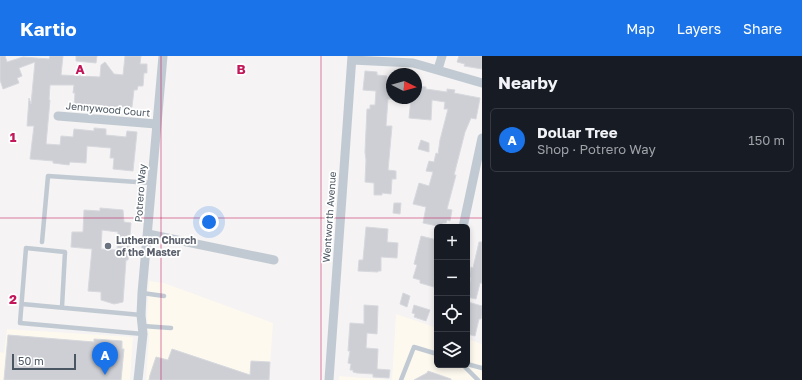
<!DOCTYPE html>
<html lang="en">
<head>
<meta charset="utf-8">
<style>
  :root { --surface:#171b24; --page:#242831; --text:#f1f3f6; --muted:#9ea1a6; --line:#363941; --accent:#1a73e8 }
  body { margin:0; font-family:"Golos Text",sans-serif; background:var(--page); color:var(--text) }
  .controls { position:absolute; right:12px; bottom:12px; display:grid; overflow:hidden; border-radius:6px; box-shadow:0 2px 6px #0003 }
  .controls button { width:36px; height:36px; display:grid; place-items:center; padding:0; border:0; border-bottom:1px solid var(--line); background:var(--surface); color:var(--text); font:20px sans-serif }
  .compass { position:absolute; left:386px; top:12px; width:36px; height:36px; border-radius:50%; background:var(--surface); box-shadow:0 2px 6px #0003; rotate:95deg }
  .scale { position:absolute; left:12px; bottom:10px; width:64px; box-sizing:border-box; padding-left:4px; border:2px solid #4a5661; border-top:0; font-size:11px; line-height:14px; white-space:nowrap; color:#4a5661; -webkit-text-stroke:3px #fff; paint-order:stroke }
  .you { position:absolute; left:209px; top:166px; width:14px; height:14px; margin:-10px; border:3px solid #fff; border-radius:50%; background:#1a73e8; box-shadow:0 0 0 6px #1a73e833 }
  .badge { display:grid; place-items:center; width:26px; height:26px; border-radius:50%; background:var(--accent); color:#fff; font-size:13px; font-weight:700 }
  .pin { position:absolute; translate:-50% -33px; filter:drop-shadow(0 1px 2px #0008) }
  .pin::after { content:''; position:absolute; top:21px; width:14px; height:12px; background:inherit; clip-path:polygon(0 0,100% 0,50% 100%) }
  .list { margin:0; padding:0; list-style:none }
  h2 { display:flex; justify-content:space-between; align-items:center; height:52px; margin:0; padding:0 16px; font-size:17px }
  h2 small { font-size:13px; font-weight:400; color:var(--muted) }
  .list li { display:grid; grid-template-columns:26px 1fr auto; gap:12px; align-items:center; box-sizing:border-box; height:64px; margin:0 8px 8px; padding:0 8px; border:1px solid var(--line); border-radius:6px }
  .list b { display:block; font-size:15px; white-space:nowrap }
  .list p { margin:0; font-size:13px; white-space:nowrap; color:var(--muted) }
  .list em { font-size:13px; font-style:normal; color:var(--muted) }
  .icon { flex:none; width:22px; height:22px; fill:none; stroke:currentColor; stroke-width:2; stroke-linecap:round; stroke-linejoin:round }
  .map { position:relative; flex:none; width:482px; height:324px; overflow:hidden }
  header { display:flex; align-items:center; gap:24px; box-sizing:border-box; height:56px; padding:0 20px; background:var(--accent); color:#fff }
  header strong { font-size:19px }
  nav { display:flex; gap:22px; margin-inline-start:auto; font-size:14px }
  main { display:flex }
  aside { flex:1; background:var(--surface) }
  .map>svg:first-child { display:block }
  .commercial { fill:#fdf9ef }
  .building { fill:#cdcfd5; stroke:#d7d9de; fill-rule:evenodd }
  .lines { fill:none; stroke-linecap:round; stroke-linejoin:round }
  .service { stroke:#c1cad2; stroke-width:4.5 }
  .minor { stroke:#c1cad2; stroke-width:9 }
  .grid { fill:none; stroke:#c2185b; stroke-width:1; stroke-opacity:0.55 }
  .worship-dot { fill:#6b7280; stroke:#fff; stroke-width:1.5 }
  .labels { text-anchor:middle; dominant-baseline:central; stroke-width:3.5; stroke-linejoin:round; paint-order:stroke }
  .street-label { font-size:10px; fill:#4a5661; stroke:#fff }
  .worship-label { font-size:10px; font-weight:bold; fill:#5b616d; stroke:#fff; text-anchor:start }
  .grid-label { font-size:13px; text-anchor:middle; font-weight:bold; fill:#c2185b; stroke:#fff; stroke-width:3.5; stroke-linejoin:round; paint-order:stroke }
</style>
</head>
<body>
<header>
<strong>Kartio</strong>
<nav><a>Map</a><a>Layers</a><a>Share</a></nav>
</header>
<main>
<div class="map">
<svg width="482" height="324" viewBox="0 0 482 324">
  <rect width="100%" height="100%" fill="#f5f3f3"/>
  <path class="commercial" d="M149,225L164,227L273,267L269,324H146L149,282L147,261Z
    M396,258L437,272V309H467V283L482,288V324H339V320L392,324Z
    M7,273L133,281L130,324H0V296L4,297Z"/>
  <path class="building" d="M0,0H5L7,6L23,1L49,3L50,0H63L61,19L100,21L101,9L105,6L114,18L123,19L125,0H141L140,8H147V17H144L143,30H138L137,34H134L132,51L97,50V52L74,51L75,37H73L74,29H50L49,44H50L46,88L60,89L61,80L73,81L74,73L94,75V72L106,73V79L126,81L127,75L137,76L133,115L113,113L114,102H110L111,92L87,90L86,107L70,106L69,109L53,107V105L30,103L34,70H27L29,42L31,48L35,6L19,12L22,20L17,22L19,27L3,33L0,24Z
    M76,0H97L96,7L76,5Z
    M459,0H482V13L464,10L465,8L457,6Z
    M365,15L377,16V19L387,20L386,25H392V43H388L386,70H392L388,114L396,115V123H392L391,138L382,137V139H374V127L365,126L366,104L365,96L367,53H370V49H375L376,35L363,34Z
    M416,30L426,31V33L447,36V33L455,34L454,37L480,42L476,63L471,62L465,76L454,119H456L447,153L452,154L450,165L447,164L446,167H443L442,171L423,167L426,151L413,148L419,127L429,130L433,116L426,115L429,105L434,106L436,97L438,98L440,84L448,53H444L445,46L432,44L431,64L409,62L411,42H416Z
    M421,84L429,87V96L418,93Z
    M394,147H401L400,158L393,157Z
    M100,152L123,154L124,166L131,167L128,204H126L123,246L114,248L101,244V236L88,235L92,193L71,191L72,176H83L84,154L100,155ZM102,174L118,176L117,194L101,193Z
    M366,171L388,173L387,186L398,187L397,202L381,201V215H378V216L358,215L359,204H363Z
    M421,180L437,184L435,198L437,199V209L434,222H436L434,231L420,227V224L413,222L417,209L414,208Z
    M479,186H482V227H480L476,243L467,241V238L471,222L469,221L471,211L473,212Z
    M403,237L410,240L407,251L400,248Z
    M468,246L482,250V258L481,263H479L475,280L467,278V251Z
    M364,249L378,250L377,278L367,277L366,292L378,293L377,313L390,314L389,322L373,321V318L357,317L353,316V314H350L351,308L348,307L350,295H348L350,267L364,268Z
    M414,249L430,254L426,265L414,261L415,258L412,257Z
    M8,279L94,286V283L122,285V293H124L121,324H4Z
    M172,293L250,319L251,305L270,306L269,324H149L150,319L156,301L168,304Z
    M428,315L451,323V324H414L427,317Z"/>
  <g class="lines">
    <path class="service" d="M42,186L48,120L152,127
      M142,237L164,240
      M22,248L141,259
      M62,251L65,196L26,192L20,267L143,278
      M143,270L171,272
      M467,308L482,312
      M463,309L478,324
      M401,324L414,291L437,298"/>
    <path class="minor" d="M352,4L413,7L482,27
      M438,13L442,0
      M58,60L156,68
      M463,171L482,82
      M148,178L274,204
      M138,324L143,278L141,259L142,237L163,0
      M329,324L352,0"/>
  </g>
  <path class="grid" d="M161,0V324M321,0V324M0,162H482"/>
  <circle class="worship-dot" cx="108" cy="190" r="4"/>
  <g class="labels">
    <g class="street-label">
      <text transform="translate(108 53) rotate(5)">Jennywood Court</text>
      <text transform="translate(140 137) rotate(-86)">Potrero Way</text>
      <text transform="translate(329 161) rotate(-86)">Wentworth Avenue</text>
    </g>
    <g class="worship-label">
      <text x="116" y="184">Lutheran Church<tspan x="116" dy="12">of the Master</tspan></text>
    </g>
  </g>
  <g class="grid-label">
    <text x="80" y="18">A</text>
    <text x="241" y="18">B</text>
    <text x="13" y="86">1</text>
    <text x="13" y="248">2</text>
  </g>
</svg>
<div class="controls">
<button>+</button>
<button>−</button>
<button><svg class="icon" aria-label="locate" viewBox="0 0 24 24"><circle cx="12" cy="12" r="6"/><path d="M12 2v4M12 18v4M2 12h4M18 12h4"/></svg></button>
<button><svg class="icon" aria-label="layers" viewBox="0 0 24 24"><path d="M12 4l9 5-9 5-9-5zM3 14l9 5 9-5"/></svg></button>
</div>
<svg class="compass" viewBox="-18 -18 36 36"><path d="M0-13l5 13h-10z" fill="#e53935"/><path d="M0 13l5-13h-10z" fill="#9ea1a6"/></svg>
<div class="scale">50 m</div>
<div class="you"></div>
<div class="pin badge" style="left:105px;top:319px">A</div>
</div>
<aside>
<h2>Nearby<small></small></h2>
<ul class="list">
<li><span class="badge">A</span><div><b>Dollar Tree</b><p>Shop · Potrero Way</p></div><em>150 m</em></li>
</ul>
</aside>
</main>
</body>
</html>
